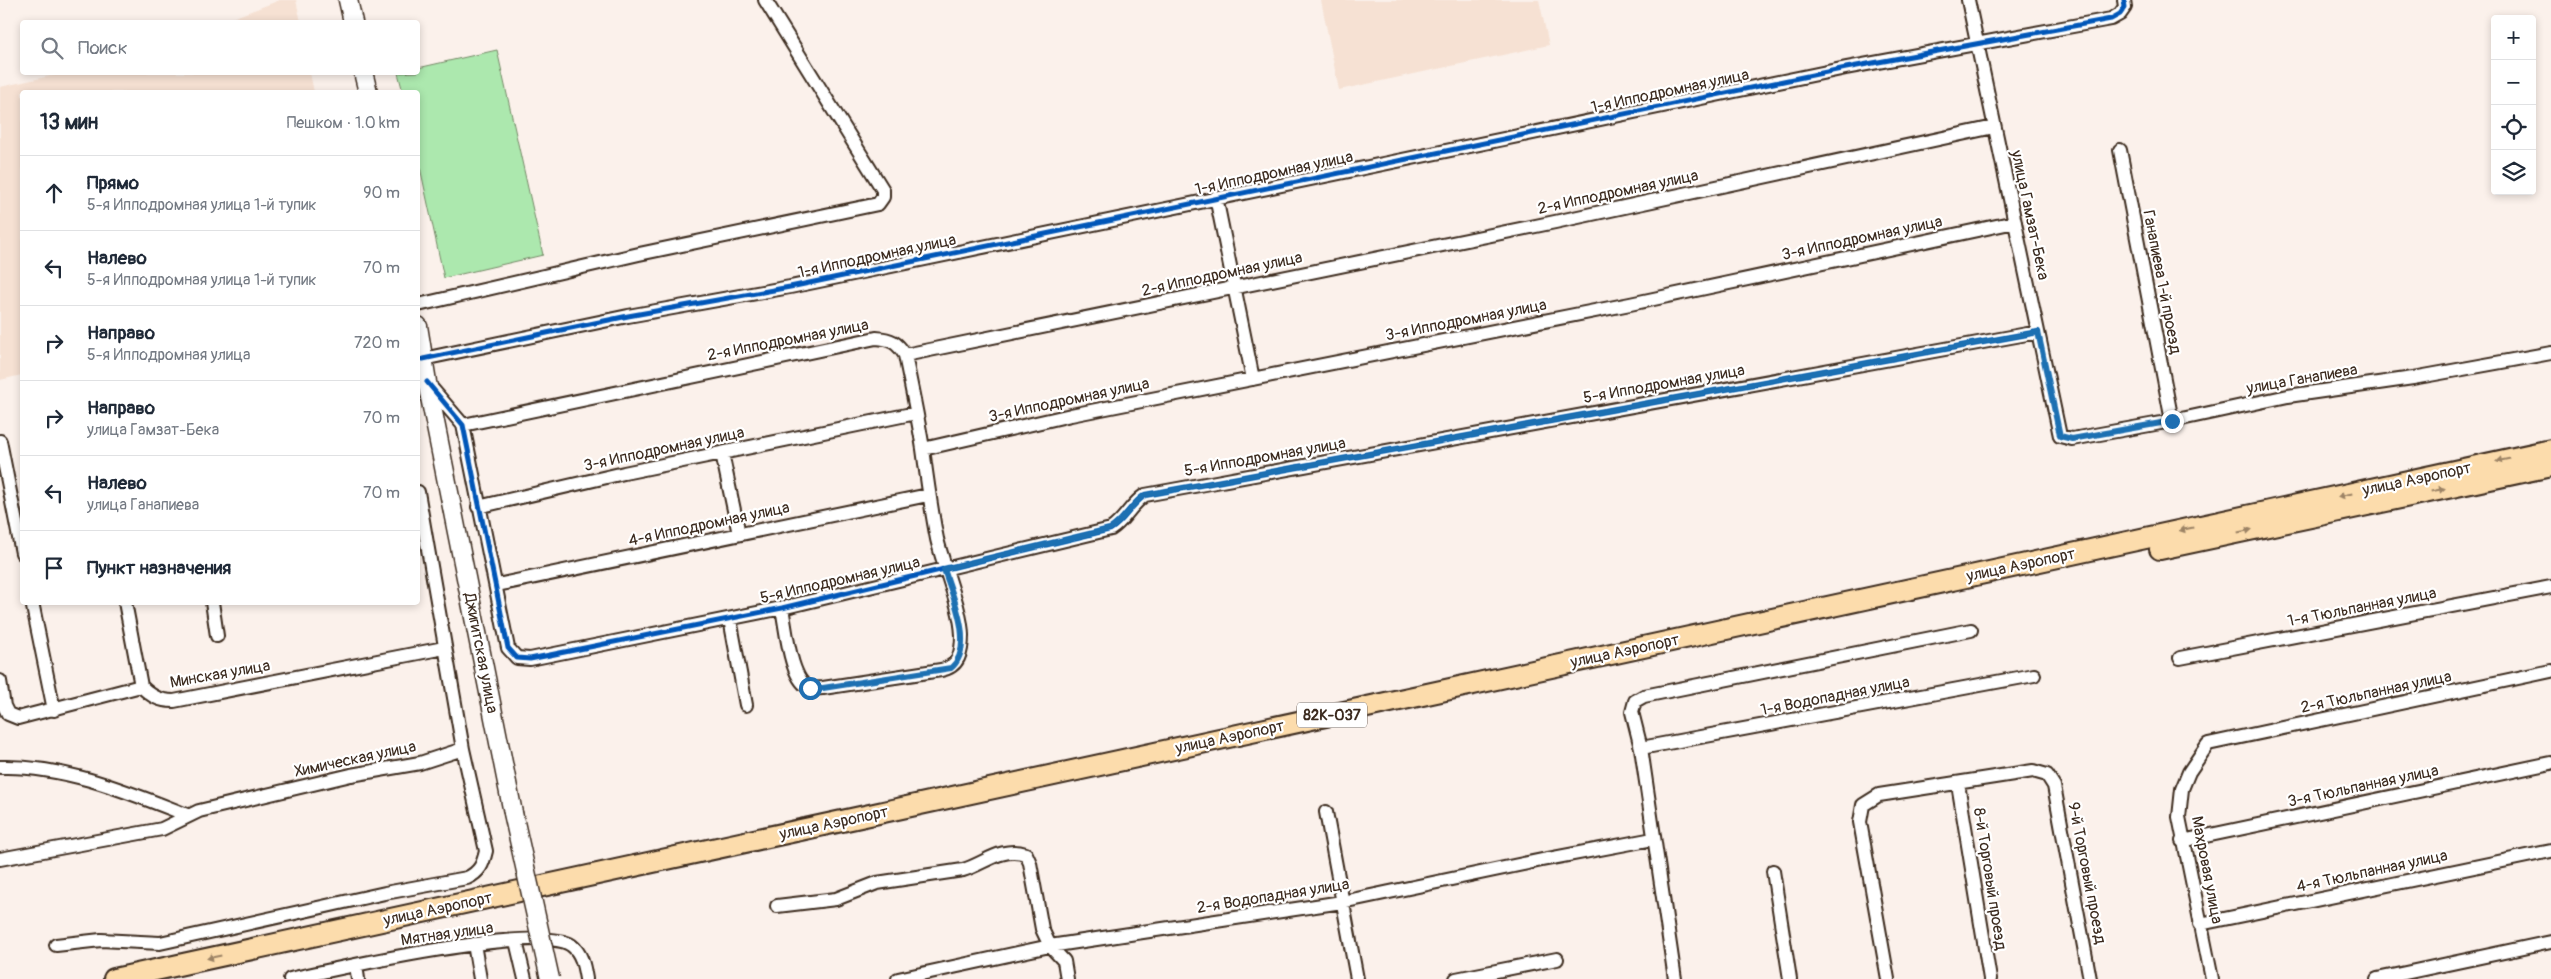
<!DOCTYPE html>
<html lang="ru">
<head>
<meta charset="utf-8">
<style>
  :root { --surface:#fff; --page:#f2f2f3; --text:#1f2937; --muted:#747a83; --line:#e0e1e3 }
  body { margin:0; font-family:Pangolin,sans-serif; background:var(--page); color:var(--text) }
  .controls { position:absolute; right:15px; top:15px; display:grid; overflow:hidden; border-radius:5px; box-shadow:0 2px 8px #0003 }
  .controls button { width:45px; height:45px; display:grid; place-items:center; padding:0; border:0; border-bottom:1px solid var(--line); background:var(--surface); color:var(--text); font:25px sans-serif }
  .stop { position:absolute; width:15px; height:15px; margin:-11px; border:4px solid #1f6fb2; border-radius:50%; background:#fff }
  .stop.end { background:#1f6fb2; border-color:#fff; box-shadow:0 1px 5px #0008 }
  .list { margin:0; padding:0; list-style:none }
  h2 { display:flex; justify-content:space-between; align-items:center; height:65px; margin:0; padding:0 20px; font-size:21px }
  h2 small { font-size:16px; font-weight:400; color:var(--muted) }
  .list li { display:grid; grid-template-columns:32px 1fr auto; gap:15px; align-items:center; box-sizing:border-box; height:75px; padding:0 20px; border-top:1px solid var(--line) }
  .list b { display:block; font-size:19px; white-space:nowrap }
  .list p { margin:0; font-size:16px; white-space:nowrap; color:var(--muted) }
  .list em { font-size:16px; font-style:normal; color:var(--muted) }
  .icon { flex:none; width:28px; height:28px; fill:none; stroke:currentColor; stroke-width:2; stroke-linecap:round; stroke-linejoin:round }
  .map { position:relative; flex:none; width:2551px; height:979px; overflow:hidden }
  .search { position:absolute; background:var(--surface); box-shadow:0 2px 8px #0003; left:20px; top:20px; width:400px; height:55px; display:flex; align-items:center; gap:12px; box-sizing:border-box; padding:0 18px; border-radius:5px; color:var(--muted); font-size:19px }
  .panel { position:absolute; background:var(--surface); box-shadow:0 2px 8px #0003; left:20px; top:90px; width:400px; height:515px; border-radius:5px }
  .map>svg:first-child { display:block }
  .built { fill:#f6e1d3 }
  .green { fill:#ace8ae; stroke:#748966 }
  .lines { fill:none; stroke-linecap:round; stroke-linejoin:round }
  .street-casing { stroke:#3b2a1e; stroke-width:16 }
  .secondary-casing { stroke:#3b2a1e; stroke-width:21 }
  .primary-casing { stroke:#3b2a1e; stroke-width:24 }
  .street { stroke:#fff; stroke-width:12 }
  .secondary { stroke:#fff; stroke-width:18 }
  .primary { stroke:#fcdcac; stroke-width:20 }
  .secondary-bridge-casing { stroke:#3b2a1e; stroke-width:21; stroke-linecap:butt }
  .secondary-bridge { stroke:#fff; stroke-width:18 }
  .cycleway-casing { stroke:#fff; stroke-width:8 }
  .cycleway { stroke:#0057b8; stroke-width:5 }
  .oneway { fill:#9c8365 }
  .route { stroke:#1f6fb2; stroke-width:6 }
  .labels { text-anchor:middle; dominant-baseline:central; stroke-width:4.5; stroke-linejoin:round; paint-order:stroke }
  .shield { fill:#fff; stroke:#766a62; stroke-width:1 }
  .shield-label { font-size:15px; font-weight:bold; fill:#3b2a1e }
  .street-label { font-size:16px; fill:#3b2a1e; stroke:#fff }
</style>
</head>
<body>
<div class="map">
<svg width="2551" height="979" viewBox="0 0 2551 979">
  <rect width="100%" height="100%" fill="#fbf1eb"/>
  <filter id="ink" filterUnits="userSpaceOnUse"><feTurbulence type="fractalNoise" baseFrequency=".02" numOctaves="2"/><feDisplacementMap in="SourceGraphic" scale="10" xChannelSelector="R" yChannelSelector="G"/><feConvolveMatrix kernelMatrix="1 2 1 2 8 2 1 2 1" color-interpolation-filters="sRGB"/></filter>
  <g filter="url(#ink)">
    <path class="built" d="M280,0H296L301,22H222Z
      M1321,0H1539L1549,45L1339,90Z
      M64,73H310L314,92H22V375L0,380V87Z"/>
    <path class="green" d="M497,50L543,255L444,278L418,158V92H403L398,73L418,72V68Z"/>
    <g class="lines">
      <g class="street-casing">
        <path id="street" d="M1968,0L2060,436L2072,439L2172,421L2288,396L2413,378L2551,353
          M2120,150L2172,421
          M1216,197L1253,379
          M418,305L639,254L878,204L883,197V190L765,0
          M423,359L628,316L790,287L1846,68L2111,19L2120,14L2125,7L2124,0
          M428,384L463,425L508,648L517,658L530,659L782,608L1111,529C1125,520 1130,505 1145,495L2038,332
          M463,425L876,338C891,339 897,342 905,355L1555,222L1994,127
          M0,441L22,553
          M923,449L1071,415L1630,304L2015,222
          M722,453L739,534
          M478,507L624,473L916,413
          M497,585L928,495
          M32,602L54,710
          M125,602L141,686
          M212,602L217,636
          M782,608C786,627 790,683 811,688C814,689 820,688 823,688L941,670C959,667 962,652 962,635C961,608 944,568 937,539C931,509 927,479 923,449C918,417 911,386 905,355
          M730,619L746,705
          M2180,658L2551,587
          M0,681L4,706L8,714L18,718L141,686C151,696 159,701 174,701L444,648
          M1641,748L2034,675
          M0,767C64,765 128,792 187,815
          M1958,784L1990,979
          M1326,812L1357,979
          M2182,841L2551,763
          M0,859L162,829L199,811L351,775L420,763L463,749L418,492
          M1773,871L1790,979
          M777,906L836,899L877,883L963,870C984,864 1001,846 1026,854L1030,863L1042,929L1050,946L1064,961L1067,979
          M2200,924L2551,851
          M516,941L525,979
          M474,944L480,979
          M56,945L101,940L160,943L385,893L467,878C480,872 483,864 486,851L463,749
          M356,965L358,979
          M290,979C335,969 539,923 571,945C582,953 584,967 586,979
          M898,979L1050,946L1342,902L1542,860L1653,839
          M1456,979L1557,959
          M1675,979L1641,748L1632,712L1635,701L1644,696L1971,630
          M1888,979L1860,822L1863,805L1879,795L2033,771L2047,775L2054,786L2090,979
          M2212,979L2179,817L2182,789L2189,772L2208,744L2551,671
          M2377,979L2551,942"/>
      </g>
      <g class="secondary-casing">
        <path id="secondary" d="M348,0L353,22
          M363,72L368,92
          M418,326L427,382L513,813"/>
      </g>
      <g class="primary-casing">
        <path id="primary" d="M2160,549L2551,466
          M114,979L2551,450"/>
      </g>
      <use href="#street" class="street"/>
      <use href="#secondary" class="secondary"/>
      <use href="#primary" class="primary"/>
      <g class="secondary-bridge-casing">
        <path id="secondary-bridge" d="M513,813L550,979"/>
      </g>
      <use href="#secondary-bridge" class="secondary-bridge"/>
      <g class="cycleway-casing">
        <path id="cycleway" d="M423,359L628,316L790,287L1846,68L2111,19L2120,14L2125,7L2124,0
          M427,382L463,425L508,648L517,658L530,659L782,608L1111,529C1125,520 1130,505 1145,495L2038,332"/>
      </g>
      <use href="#cycleway" class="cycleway"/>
    </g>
    <defs><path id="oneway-solid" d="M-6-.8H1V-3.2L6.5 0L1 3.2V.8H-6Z" transform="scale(1.25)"/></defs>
    <g class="oneway">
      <use href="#oneway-solid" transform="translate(2503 460) rotate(168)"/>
      <use href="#oneway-solid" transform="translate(2438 490) rotate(-12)"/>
      <use href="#oneway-solid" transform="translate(2345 495) rotate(168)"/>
      <use href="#oneway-solid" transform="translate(2186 529) rotate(168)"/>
      <use href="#oneway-solid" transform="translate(2245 531) rotate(-12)"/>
      <use href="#oneway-solid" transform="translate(214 957) rotate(168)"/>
    </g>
  </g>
  <g class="lines" filter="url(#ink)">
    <path class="route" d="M810,688H823L951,668C976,647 952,595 944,569L1110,529C1125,520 1130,505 1145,495L2038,332L2060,436L2072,439L2172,421"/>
  </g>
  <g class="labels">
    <rect class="shield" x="1297" y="702.5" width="70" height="25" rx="4"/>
    <g class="shield-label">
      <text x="1332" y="715">82К-037</text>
    </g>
    <g class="street-label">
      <text transform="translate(1670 91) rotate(-12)">1-я Ипподромная улица</text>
      <text transform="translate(1274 173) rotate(-12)">1-я Ипподромная улица</text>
      <text transform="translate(1618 192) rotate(-12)">2-я Ипподромная улица</text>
      <text transform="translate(2030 215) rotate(78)">улица Гамзат-Бека</text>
      <text transform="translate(1862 238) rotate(-12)">3-я Ипподромная улица</text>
      <text transform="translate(877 256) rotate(-12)">1-я Ипподромная улица</text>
      <text transform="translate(1222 274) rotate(-12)">2-я Ипподромная улица</text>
      <text transform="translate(2162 282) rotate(79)">Ганапиева 1-й проезд</text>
      <text transform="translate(1466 320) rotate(-11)">3-я Ипподромная улица</text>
      <text transform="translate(788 340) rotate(-11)">2-я Ипподромная улица</text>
      <text transform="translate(2302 379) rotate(-10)">улица Ганапиева</text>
      <text transform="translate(1664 384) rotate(-10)">5-я Ипподромная улица</text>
      <text transform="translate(1069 400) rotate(-12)">3-я Ипподромная улица</text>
      <text transform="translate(664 449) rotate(-12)">3-я Ипподромная улица</text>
      <text transform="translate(1265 457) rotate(-10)">5-я Ипподромная улица</text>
      <text transform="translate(2417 479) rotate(-12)">улица Аэропорт</text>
      <text transform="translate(709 524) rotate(-12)">4-я Ипподромная улица</text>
      <text transform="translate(2021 565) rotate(-12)">улица Аэропорт</text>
      <text transform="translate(840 580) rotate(-13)">5-я Ипподромная улица</text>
      <text transform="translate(2362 607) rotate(-11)">1-я Тюльпанная улица</text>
      <text transform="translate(1625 651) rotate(-12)">улица Аэропорт</text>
      <text transform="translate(481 653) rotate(79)">Джигитская улица</text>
      <text transform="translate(220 674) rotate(-10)">Минская улица</text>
      <text transform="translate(2376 692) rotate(-12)">2-я Тюльпанная улица</text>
      <text transform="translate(1835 696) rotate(-11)">1-я Водопадная улица</text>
      <text transform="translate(1230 737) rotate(-12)">улица Аэропорт</text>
      <text transform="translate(355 759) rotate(-12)">Химическая улица</text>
      <text transform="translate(2363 786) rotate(-12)">3-я Тюльпанная улица</text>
      <text transform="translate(834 823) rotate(-12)">улица Аэропорт</text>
      <text transform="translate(2207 870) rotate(79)">Махровая улица</text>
      <text transform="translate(2372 871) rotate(-12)">4-я Тюльпанная улица</text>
      <text transform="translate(2087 873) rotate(79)">9-й Торговый проезд</text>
      <text transform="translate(1990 879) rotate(81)">8-й Торговый проезд</text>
      <text transform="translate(1273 896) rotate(-9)">2-я Водопадная улица</text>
      <text transform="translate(438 909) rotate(-12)">улица Аэропорт</text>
      <text transform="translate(447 934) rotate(-8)">Мятная улица</text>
    </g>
  </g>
</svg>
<div class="controls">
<button>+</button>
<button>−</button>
<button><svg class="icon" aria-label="locate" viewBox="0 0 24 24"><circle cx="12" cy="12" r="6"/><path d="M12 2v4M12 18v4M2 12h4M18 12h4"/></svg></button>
<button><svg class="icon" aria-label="layers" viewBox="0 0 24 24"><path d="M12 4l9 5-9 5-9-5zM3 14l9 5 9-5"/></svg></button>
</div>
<div class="stop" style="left:810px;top:688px"></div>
<div class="stop end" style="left:2172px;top:421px"></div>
<div class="search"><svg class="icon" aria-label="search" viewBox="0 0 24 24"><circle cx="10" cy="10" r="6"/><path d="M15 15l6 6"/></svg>Поиск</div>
<section class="panel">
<h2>13 мин<small>Пешком · 1.0 km</small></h2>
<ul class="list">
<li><svg class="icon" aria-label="ahead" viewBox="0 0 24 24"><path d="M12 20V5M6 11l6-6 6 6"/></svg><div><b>Прямо</b><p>5-я Ипподромная улица 1-й тупик</p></div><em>90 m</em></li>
<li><svg class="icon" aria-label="left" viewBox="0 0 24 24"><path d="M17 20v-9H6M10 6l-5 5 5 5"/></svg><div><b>Налево</b><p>5-я Ипподромная улица 1-й тупик</p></div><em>70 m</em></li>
<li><svg class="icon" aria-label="right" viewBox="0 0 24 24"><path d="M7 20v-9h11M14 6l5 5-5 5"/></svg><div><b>Направо</b><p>5-я Ипподромная улица</p></div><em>720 m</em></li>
<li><svg class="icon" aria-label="right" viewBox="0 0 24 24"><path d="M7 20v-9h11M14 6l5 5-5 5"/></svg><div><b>Направо</b><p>улица Гамзат-Бека</p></div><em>70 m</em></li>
<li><svg class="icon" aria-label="left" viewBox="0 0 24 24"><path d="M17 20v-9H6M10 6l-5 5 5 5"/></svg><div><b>Налево</b><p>улица Ганапиева</p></div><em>70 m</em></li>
<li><svg class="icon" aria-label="arrive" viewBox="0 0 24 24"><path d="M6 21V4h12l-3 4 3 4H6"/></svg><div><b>Пункт назначения</b></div></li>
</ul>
</section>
</div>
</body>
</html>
